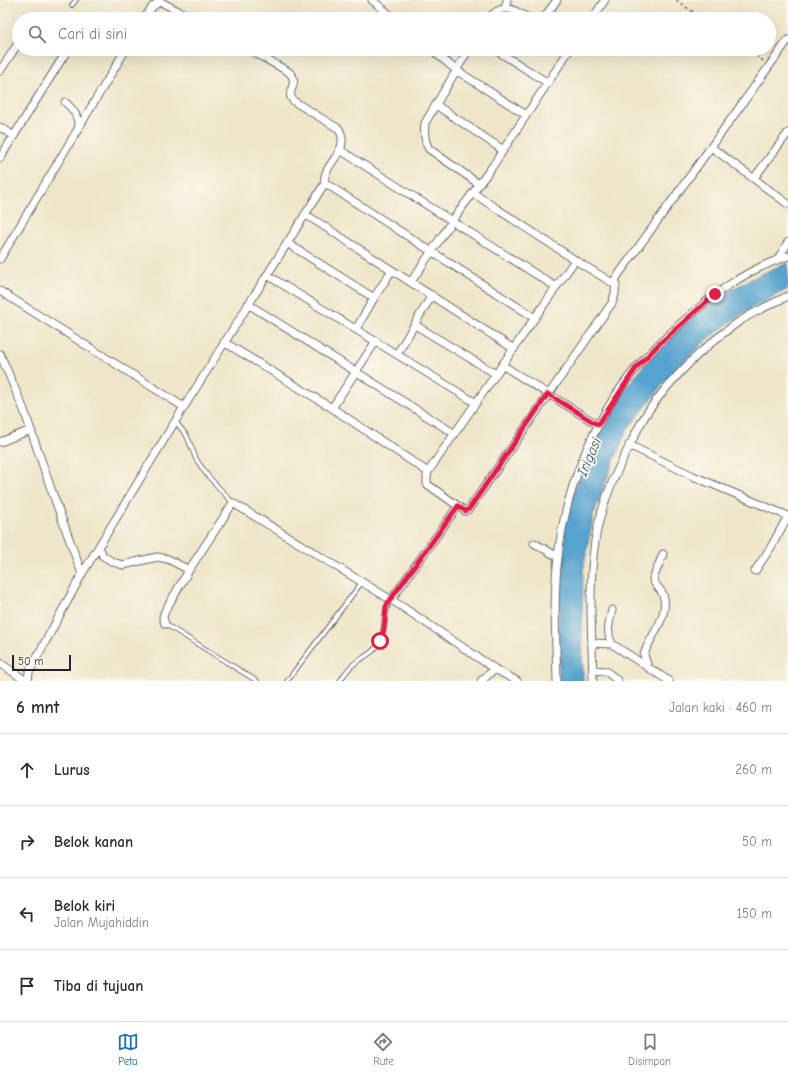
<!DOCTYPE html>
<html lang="id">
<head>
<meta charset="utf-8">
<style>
  :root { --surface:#fff; --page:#f2f2f3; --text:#2b2b33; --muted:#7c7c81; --line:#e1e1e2; --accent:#1f6fb2 }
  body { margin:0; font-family:"Comic Neue",sans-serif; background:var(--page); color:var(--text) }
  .scale { position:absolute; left:12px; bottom:10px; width:59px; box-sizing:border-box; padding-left:4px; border:2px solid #22223b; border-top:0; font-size:11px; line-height:14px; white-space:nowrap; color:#22223b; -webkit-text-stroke:3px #fbf7ec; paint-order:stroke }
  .stop { position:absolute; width:12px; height:12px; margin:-9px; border:3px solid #e11d48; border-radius:50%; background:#fff }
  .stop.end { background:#e11d48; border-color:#fff; box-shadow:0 1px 4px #0008 }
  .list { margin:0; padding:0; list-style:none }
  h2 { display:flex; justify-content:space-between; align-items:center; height:52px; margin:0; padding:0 16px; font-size:17px }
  h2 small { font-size:13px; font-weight:400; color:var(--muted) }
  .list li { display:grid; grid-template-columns:26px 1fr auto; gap:12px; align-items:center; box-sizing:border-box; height:72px; padding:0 16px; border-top:1px solid var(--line) }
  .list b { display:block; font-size:15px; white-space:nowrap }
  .list p { margin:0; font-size:13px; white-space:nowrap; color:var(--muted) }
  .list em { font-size:13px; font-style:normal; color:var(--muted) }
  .icon { flex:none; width:22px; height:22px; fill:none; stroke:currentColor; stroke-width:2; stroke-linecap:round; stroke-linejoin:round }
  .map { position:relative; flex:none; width:788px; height:681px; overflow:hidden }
  .search { position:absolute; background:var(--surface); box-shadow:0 4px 16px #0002; left:12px; right:12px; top:12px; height:44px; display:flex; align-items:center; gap:10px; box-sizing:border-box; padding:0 14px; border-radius:22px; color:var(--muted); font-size:15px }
  .sheet { height:340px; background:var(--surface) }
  nav { display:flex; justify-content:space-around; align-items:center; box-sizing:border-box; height:56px; border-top:1px solid var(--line); background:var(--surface); font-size:11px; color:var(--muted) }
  nav a { display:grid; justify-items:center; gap:2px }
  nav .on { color:var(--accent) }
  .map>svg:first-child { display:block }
  .water { fill:#57a3cf; stroke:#3c6285 }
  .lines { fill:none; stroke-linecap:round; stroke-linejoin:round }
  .service-casing { stroke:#6a676d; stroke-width:5.5 }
  .minor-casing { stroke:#6a676d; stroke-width:9 }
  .path { stroke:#6a676d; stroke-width:1.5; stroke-dasharray:3 3; stroke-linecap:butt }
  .service { stroke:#fff; stroke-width:3.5 }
  .minor { stroke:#fff; stroke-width:7 }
  .route { stroke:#e11d48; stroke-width:5 }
  .labels { text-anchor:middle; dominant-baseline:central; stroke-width:3.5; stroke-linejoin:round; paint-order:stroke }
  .water-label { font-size:15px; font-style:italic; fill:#3a5c7e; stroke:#fbf7ec }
</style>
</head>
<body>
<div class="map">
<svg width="788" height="681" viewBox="0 0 788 681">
  <rect width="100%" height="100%" fill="#fbf7ec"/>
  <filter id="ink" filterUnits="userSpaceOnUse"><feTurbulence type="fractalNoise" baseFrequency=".025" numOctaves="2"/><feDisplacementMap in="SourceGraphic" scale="8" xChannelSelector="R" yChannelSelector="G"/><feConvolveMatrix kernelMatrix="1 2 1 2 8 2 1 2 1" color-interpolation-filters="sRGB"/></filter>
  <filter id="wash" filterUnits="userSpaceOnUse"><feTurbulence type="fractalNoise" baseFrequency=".012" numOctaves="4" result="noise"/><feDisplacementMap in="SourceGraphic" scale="16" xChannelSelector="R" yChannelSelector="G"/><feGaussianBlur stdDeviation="0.9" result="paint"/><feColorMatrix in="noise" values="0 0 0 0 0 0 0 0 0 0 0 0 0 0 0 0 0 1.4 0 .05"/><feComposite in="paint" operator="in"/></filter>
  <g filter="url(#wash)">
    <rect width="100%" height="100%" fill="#efe6c9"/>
    <path class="water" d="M788,263V289L744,312L705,341L669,377L627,430L610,470L593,516L583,571L582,638L583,681H559C559,654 559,626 559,599C559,586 557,573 559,560C574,430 664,308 788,263Z"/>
  </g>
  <g filter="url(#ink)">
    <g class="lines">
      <g class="service-casing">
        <path id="service" d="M72,5L76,0
          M175,421L187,436L196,459L207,475L233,503
          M165,624L257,681
          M287,681L362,582
          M340,681C344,675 348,668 354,664C363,657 374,653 380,642C386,629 383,608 391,600"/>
      </g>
      <g class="minor-casing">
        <path id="minor" d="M372,0L395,19
          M505,9L507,0
          M144,19C149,12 152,4 161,2L194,19
          M488,19C502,2 514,9 530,19
          M543,19L557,0
          M592,19L605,0
          M788,40L711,147L788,204
          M248,49L289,72C302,85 282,92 295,102L339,129C352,152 321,164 325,183L535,318
          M431,49L456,70L526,115
          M469,49L425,123C424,132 424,141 429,149L479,184
          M494,49L548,83
          M0,71L19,42
          M65,102C74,110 77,115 79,127
          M436,105L503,150
          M0,127L14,136
          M340,150L556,287
          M0,158L68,49
          M754,178L788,133
          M473,193L575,260
          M305,214L514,349
          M287,243L374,298
          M0,259L126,49
          M778,259L788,242
          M267,275L476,403
          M411,282L452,221L492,167L570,49
          M0,291L184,407
          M248,304L455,434
          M415,325L496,374
          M356,329L374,298L392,270
          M224,342L332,408L428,472L427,477V484L458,506
          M0,354L24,410L51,489L82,574
          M397,354L432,295
          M502,365L598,425
          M332,408L376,341
          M0,442L31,430
          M629,445L693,476L788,516L771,547L755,571
          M428,472L575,260L616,285
          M534,543L558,557
          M99,546L103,556L113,562L123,565L157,557L168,559L189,570
          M391,600L458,506L465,511L469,509L612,303L615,294L616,278L711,147
          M612,610C609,623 606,632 612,644
          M165,624L163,617L165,611L189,570L233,503L401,606L495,669L517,681
          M593,643L612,644L669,681
          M0,663L26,681
          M648,667L644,655L645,652C651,635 670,615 663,595C661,589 655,586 653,579L663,554
          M593,670L606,671L618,681
          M28,681L29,672L82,574L184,407L325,183
          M481,681L495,669
          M557,681C556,640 553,598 558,557C565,491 593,419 637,367C649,353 663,340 677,327C712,295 743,271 788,256
          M593,681C592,635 588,587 595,541C600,508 614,475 630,445C636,433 641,421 649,410C673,377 703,347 737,323C753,312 771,304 788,296"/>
      </g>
      <path class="path" d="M676,0L703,19
        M746,49L765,62"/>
      <use href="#service" class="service"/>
      <use href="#minor" class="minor"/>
    </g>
  </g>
  <g class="lines" filter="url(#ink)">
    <path class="route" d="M380,641L384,629L386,607L388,603L458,506L465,511L469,509L548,394L598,425L636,368L659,344L715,294"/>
  </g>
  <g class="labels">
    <g class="water-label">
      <text transform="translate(589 457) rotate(-67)">Irigasi</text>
    </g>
  </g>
</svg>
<div class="scale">50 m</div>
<div class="stop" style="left:380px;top:641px"></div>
<div class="stop end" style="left:715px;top:294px"></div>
<div class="search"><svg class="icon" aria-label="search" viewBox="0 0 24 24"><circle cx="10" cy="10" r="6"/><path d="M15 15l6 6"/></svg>Cari di sini</div>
</div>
<section class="sheet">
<h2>6 mnt<small>Jalan kaki · 460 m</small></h2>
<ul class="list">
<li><svg class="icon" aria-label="ahead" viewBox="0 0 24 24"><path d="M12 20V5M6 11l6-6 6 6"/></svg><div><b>Lurus</b></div><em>260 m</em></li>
<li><svg class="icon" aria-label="right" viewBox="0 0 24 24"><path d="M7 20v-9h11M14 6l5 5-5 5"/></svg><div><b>Belok kanan</b></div><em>50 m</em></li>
<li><svg class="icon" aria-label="left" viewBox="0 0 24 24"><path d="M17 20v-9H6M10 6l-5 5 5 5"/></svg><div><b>Belok kiri</b><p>Jalan Mujahiddin</p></div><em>150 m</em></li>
<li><svg class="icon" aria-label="arrive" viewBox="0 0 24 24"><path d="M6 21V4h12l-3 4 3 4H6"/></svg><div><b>Tiba di tujuan</b></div></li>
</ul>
</section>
<nav>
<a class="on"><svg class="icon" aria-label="map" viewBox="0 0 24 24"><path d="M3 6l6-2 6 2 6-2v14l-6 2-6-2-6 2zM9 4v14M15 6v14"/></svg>Peta</a>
<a><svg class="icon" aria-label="directions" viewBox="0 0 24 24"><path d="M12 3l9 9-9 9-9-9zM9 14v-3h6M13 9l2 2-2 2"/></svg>Rute</a>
<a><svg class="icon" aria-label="saved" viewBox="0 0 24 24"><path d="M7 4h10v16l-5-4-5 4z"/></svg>Disimpan</a>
</nav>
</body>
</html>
